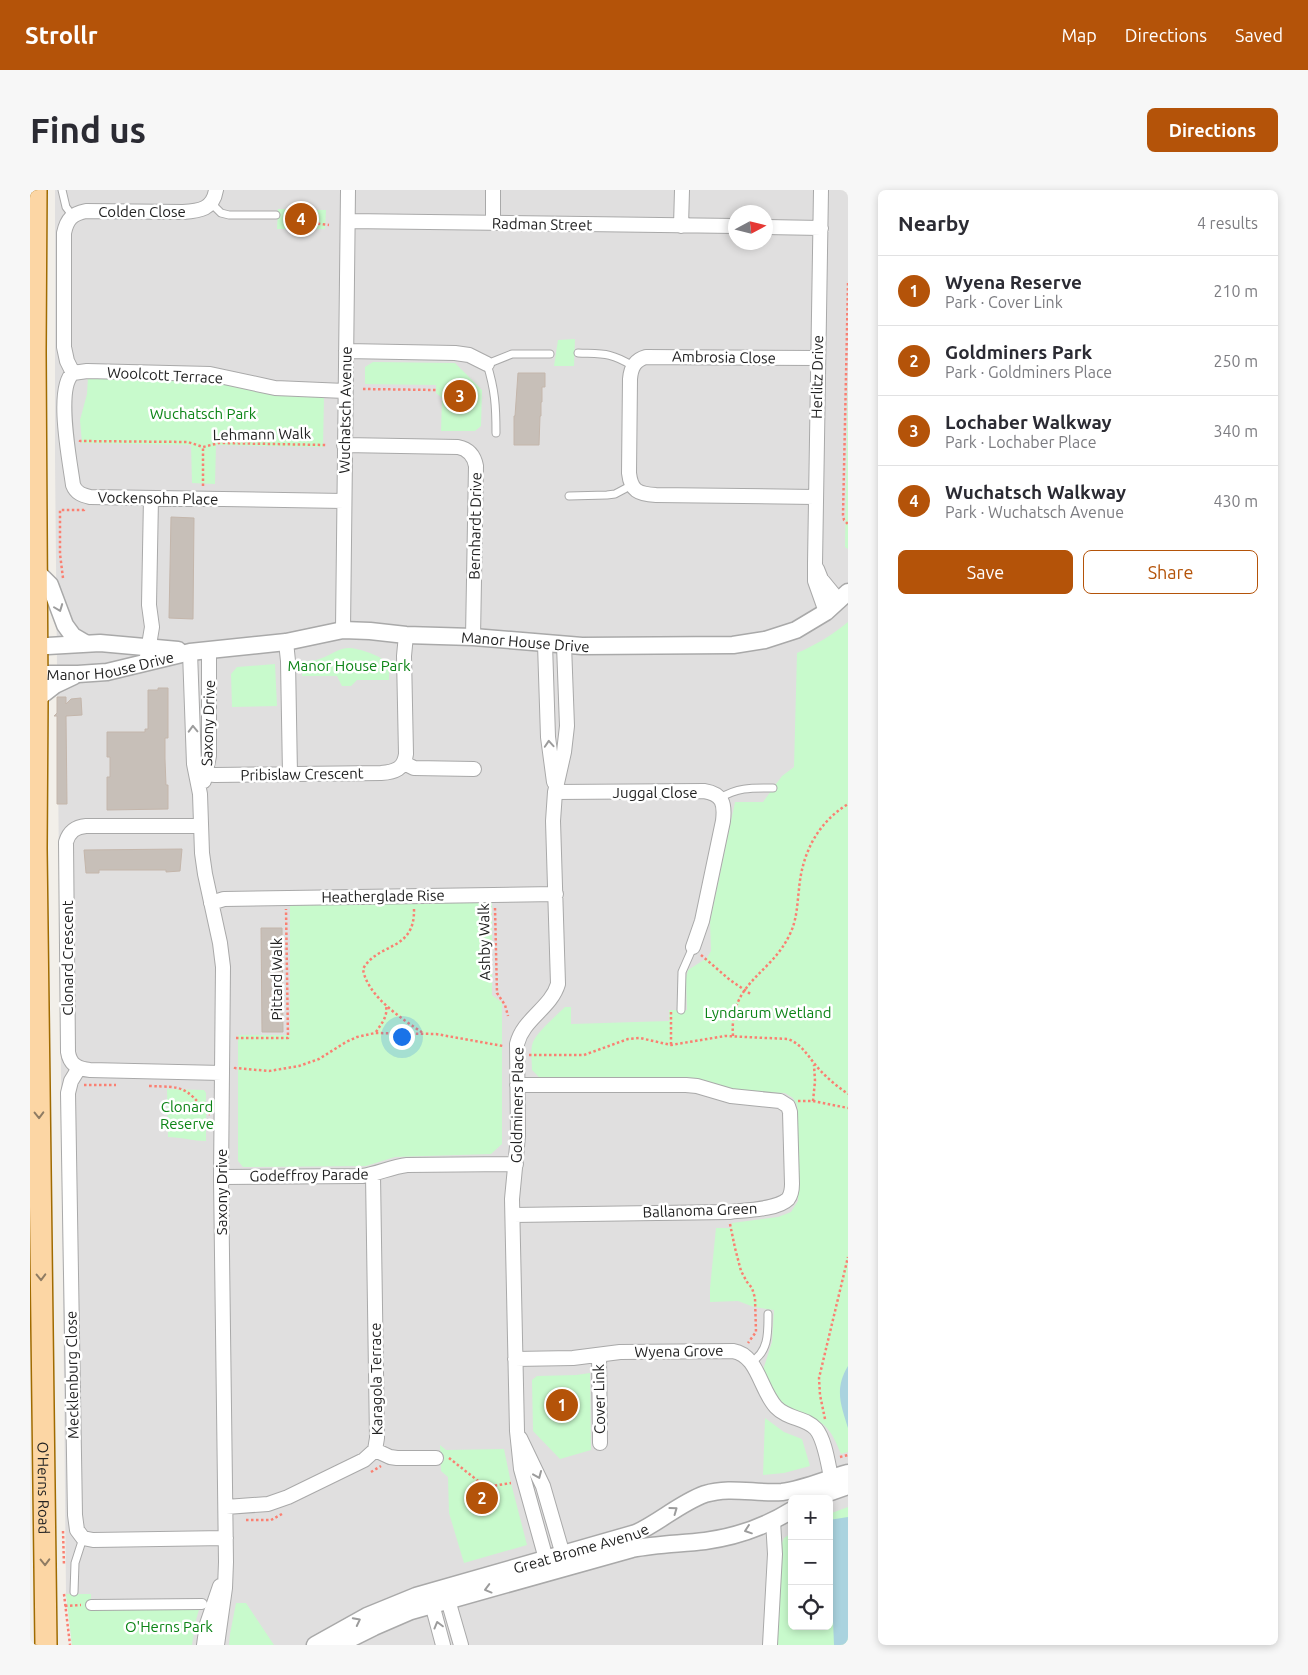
<!DOCTYPE html>
<html lang="en">
<head>
<meta charset="utf-8">
<style>
  :root { --surface:#fff; --page:#f7f7f7; --text:#2b2b33; --muted:#7c7c81; --line:#e1e1e2; --accent:#b45309 }
  body { margin:0; font-family:Ubuntu,sans-serif; background:var(--page); color:var(--text) }
  .controls { position:absolute; right:15px; bottom:15px; display:grid; overflow:hidden; border-radius:8px; box-shadow:0 2px 8px #0003 }
  .controls button { width:45px; height:45px; display:grid; place-items:center; padding:0; border:0; border-bottom:1px solid var(--line); background:var(--surface); color:var(--text); font:25px sans-serif }
  .compass { position:absolute; left:698px; top:15px; width:45px; height:45px; border-radius:50%; background:var(--surface); box-shadow:0 2px 8px #0003; rotate:83deg }
  .you { position:absolute; left:371px; top:846px; width:18px; height:18px; margin:-12px; border:4px solid #fff; border-radius:50%; background:#1a73e8; box-shadow:0 0 0 8px #1a73e833 }
  .badge { display:grid; place-items:center; width:32px; height:32px; border-radius:50%; background:var(--accent); color:#fff; font-size:16px; font-weight:700 }
  .pin { position:absolute; translate:-50% -50%; border:2px solid #fff; box-shadow:0 1px 5px #0006 }
  .list { margin:0; padding:0; list-style:none }
  h2 { display:flex; justify-content:space-between; align-items:center; height:65px; margin:0; padding:0 20px; font-size:21px }
  h2 small { font-size:16px; font-weight:400; color:var(--muted) }
  .list li { display:grid; grid-template-columns:32px 1fr auto; gap:15px; align-items:center; box-sizing:border-box; height:70px; padding:0 20px; border-top:1px solid var(--line) }
  .list b { display:block; font-size:19px; white-space:nowrap }
  .list p { margin:0; font-size:16px; white-space:nowrap; color:var(--muted) }
  .list em { font-size:16px; font-style:normal; color:var(--muted) }
  .actions { display:flex; gap:10px; padding:15px 20px }
  .actions a { flex:1; padding:11px 0; border:1px solid var(--accent); border-radius:8px; text-align:center; font-size:18px; color:var(--accent) }
  .actions .main { background:var(--accent); color:#fff }
  .icon { flex:none; width:28px; height:28px; fill:none; stroke:currentColor; stroke-width:2; stroke-linecap:round; stroke-linejoin:round }
  .map { position:relative; flex:none; width:818px; height:1455px; overflow:hidden; border-radius:8px }
  header { display:flex; align-items:center; gap:30px; box-sizing:border-box; height:70px; padding:0 25px; background:var(--accent); color:#fff }
  header strong { font-size:24px }
  nav { display:flex; gap:28px; margin-inline-start:auto; font-size:18px }
  .intro { display:flex; align-items:center; justify-content:space-between; box-sizing:border-box; height:120px; padding:0 30px }
  h1 { margin:0; font-size:35px }
  .button { padding:12px 22px; border-radius:8px; background:var(--accent); color:#fff; font-size:18px; font-weight:700 }
  main { display:flex; gap:30px; padding:0 30px }
  aside { flex:1; background:var(--surface); border-radius:8px; box-shadow:0 2px 8px #0003 }
  .map>svg:first-child { display:block }
  .residential { fill:#e0dfdf; fill-rule:evenodd }
  .park { fill:#c8facc }
  .water { fill:#aad3df }
  .building { fill:#c7bfb8; stroke:#c4b6ab }
  .lines { fill:none; stroke-linecap:round; stroke-linejoin:round }
  .service-casing { stroke:#a9a9a9; stroke-width:9 }
  .pedestrian-casing { stroke:#a9a9a9; stroke-width:12 }
  .minor-casing { stroke:#a9a9a9; stroke-width:16 }
  .tertiary-casing { stroke:#a9a9a9; stroke-width:19 }
  .primary-casing { stroke:#a06b00; stroke-width:24 }
  .path { stroke:#fa8072; stroke-width:2.5; stroke-dasharray:2.5 2.5; stroke-linecap:butt }
  .service { stroke:#fff; stroke-width:7 }
  .pedestrian { stroke:#fff; stroke-width:10 }
  .minor { stroke:#fff; stroke-width:14 }
  .tertiary { stroke:#fff; stroke-width:16 }
  .primary { stroke:#fcd6a4; stroke-width:21 }
  .oneway { stroke:#9c9c9c }
  .oneway2 { stroke:#8f7c63 }
  .labels { text-anchor:middle; dominant-baseline:central; stroke-width:5; stroke-linejoin:round; paint-order:stroke }
  .street-label { font-size:15px; fill:#222; stroke:#fff }
  .park-label { font-size:15px; fill:#0c8416; stroke:#fff }
</style>
</head>
<body>
<header>
<strong>Strollr</strong>
<nav><a>Map</a><a>Directions</a><a>Saved</a></nav>
</header>
<div class="intro"><h1>Find us</h1><a class="button">Directions</a></div>
<main>
<div class="map">
<svg width="818" height="1455" viewBox="0 0 818 1455">
  <rect width="100%" height="100%" fill="#f2efe9"/>
  <path class="residential" d="M25,0H818V1455H42L36,1404L25,270ZM706,22H736V52H706ZM762,1309H799V1436H762Z"/>
  <path class="park" d="M248,19L296,20L295,39H247Z
    M545,149L544,176H524L528,150Z
    M343,172L425,173L452,200L451,236L445,241H411L412,208L406,203V195L335,194V177Z
    M818,186V359L815,357Z
    M58,187L174,189L294,206L293,257L186,255L185,294L162,293L161,255L52,253L50,230L57,204Z
    M818,432V1262L811,1264C803,1245 799,1234 778,1226C772,1223 765,1222 760,1219C746,1211 740,1193 733,1180L742,1152L744,1120L724,1117L708,1111L680,1112V1098L686,1038H701L702,1033L748,1027L761,1022L768,1011V925L767,915L763,908L755,903L708,901L657,887H509L502,880C502,871 500,860 503,852C508,841 526,826 535,817H541V834L639,831V820H657L656,788L658,780L677,768L681,761L680,732L705,612H733L752,586L764,577L767,463C786,455 802,445 818,432Z
    M318,458C329,458 352,466 359,474V490H327L321,496H312L307,486H272V471C279,471 285,471 292,468C301,465 307,459 318,458Z
    M245,474L247,516L202,517L201,484L207,477Z
    M462,710V805L472,813V954L461,964L365,967L336,976L213,977L208,971V845H260V714Z
    M137,899L174,900L176,903V951C163,951 151,947 138,947Z
    M560,1183L561,1260L530,1269L503,1241L502,1190L507,1186L546,1185Z
    M735,1228L754,1242L772,1249L780,1276L754,1283L733,1285Z
    M410,1255L416,1260L474,1259L481,1293L497,1355L434,1373L419,1323L418,1287L411,1281Z
    M818,1317V1455H747L752,1353L754,1348L762,1343V1436H799V1324Z
    M36,1404H61V1417L170,1416L166,1430L162,1455H42Z
    M206,1413H216L244,1455H199L200,1444Z"/>
  <path class="water" d="M818,1176V1238C811,1215 804,1199 818,1176Z
    M818,1327V1455H804L803,1431L799,1417V1330Z"/>
  <path class="building" d="M488,183H515V197H512V212H511V226H510L509,255H484V226H485Z
    M141,327L164,328L163,429L139,428Z
    M128,498H138V548H135V569L136,595H138V619L77,620V587H80V567H77V542H115V539H118V500H128Z
    M27,507H36V514L41,509L51,508L52,525L36,526L37,614H27V526H24L27,523Z
    M152,659L150,681L136,682V680H69V683H56L54,660Z
    M231,738H252L253,842H232Z"/>
  <g class="lines">
    <g class="service-casing">
      <path id="service" d="M32,0L36,17L42,25
        M181,13L191,23L199,25H246
        M548,163C573,164 580,162 603,176
        M466,243C466,216 465,200 457,174L482,164H520
        M539,306L577,305L585,304L602,295
        M690,608C709,597 722,598 743,598
        M651,820L652,782L663,757
        M721,1172C739,1162 738,1142 738,1124
        M44,1402L45,1373L53,1348"/>
    </g>
    <g class="pedestrian-casing">
      <path id="pedestrian" d="M61,1415L172,1414"/>
    </g>
    <g class="minor-casing">
      <path id="minor" d="M791,0L785,374V391L796,422
        M318,31L706,36
        M463,33V0
        M651,36L652,0
        M736,37L791,38
        M316,161L425,163L439,165L457,174
        M43,183C25,198 40,272 43,295C46,303 52,305 60,307L314,311
        M43,183L37,171L34,157V43C37,29 42,24 56,21L153,22C170,21 183,19 186,0
        M43,183L57,181L180,184L245,198L315,201
        M314,255L428,257C438,259 444,265 446,276L443,447
        M785,307L626,305C608,304 601,301 599,283L600,189C601,177 605,170 616,167L788,168
        M787,379L791,389L809,411
        M313,440L318,0
        M256,452L258,471L260,584
        M515,454L518,547L524,592
        M160,462L164,574L170,604L172,663L175,684L190,753L193,777L191,987L196,1372L195,1398L187,1455
        M117,467L122,437L119,415L121,308
        M374,573L384,578L444,579
        M166,583L185,585L351,583C365,582 374,579 376,564L374,466L376,445
        M174,591L179,566V461
        M525,602L674,601C693,604 695,614 693,631L672,731L663,757
        M170,636H56C45,637 39,642 36,652L38,862C40,875 48,879 60,880L192,883
        M181,713L194,709L526,704
        M49,878L41,891L38,903L45,1325L47,1340L53,1348L63,1350L196,1348
        M191,987L332,986C347,984 361,977 377,975L486,974
        M483,1025L699,1022C714,1020 747,1020 758,1009C761,1005 762,999 762,994L760,922L758,916L750,911L701,906L667,896L656,895H487
        M569,1165L570,1253
        M485,1169L543,1168L590,1162L703,1161C728,1165 730,1200 746,1217C757,1229 777,1228 786,1239C795,1250 798,1274 801,1287
        M490,1248L513,1296L533,1365
        M345,1260L360,1267L367,1268H406
        M196,1317L238,1314L258,1307L334,1270L345,1260L347,1248L343,985
        M516,1369L491,1279L487,1241L482,1009L488,946L487,854C493,829 521,818 528,794L523,631L525,602L534,562L537,536L534,455
        M418,1410L431,1455
        M402,1414L413,1455
        M174,1455L177,1434L190,1396
        M740,1455L745,1364L743,1331"/>
    </g>
    <g class="tertiary-casing">
      <g id="tertiary">
        <path d="M6,381L20,395L35,435L43,446L55,453"/>
        <path d="M0,457L70,453L148,460"/>
        <path id="s1" d="M0,484H48L77,482L160,462L256,452L313,440L340,441L376,445L443,447L552,456L703,455L735,450L766,440L796,422L818,402"/>
        <path d="M7,509L25,495L44,486"/>
        <path d="M781,1309L818,1296"/>
        <path id="s2" d="M285,1455L337,1426L386,1406L606,1343C630,1332 650,1313 675,1304C700,1296 726,1304 752,1302C775,1299 796,1289 818,1283"/>
        <path d="M308,1455L344,1437L381,1421L602,1359C626,1354 650,1354 675,1351C705,1347 736,1336 762,1320"/>
      </g>
    </g>
    <g class="primary-casing">
      <g id="primary">
        <path id="s3" d="M6,0L5,162L7,509L6,658L16,1455"/>
      </g>
    </g>
    <path class="path" d="M254,25L275,32L299,35
      M818,93L813,325L814,330L818,334
      M333,199L407,200
      M50,252V251L158,252L173,257L189,253L296,255
      M173,296V257
      M33,388L30,364V320H54V318
      M465,718L467,803L475,815L478,826
      M384,719C385,762 348,752 333,779C337,806 372,829 393,843
      M671,765L700,790L722,805
      M641,822V855
      M346,842C351,834 358,827 356,816
      M703,846C699,792 741,785 760,744C767,729 767,716 769,699C772,664 787,633 818,614
      M206,848H258L256,719
      M499,865H554L598,849L610,848L641,855L695,846L758,849C774,855 779,869 790,880C798,889 808,897 818,904
      M205,879V878L239,881L269,876L289,869L316,852L327,847L345,843L406,844L473,856
      M54,895H86
      M119,896C154,897 155,896 178,924H180
      M768,911H783L818,918
      M783,911L785,891L784,875
      M700,1034L705,1058L711,1081L717,1092L722,1098L725,1108L726,1142L718,1153
      M795,1229L790,1205L789,1188L818,1067
      M810,1267L818,1265
      M419,1268L452,1294L462,1296L481,1293
      M341,1282L351,1276
      M216,1330H241L252,1324
      M33,1341L34,1376
      M34,1404L40,1455
      M35,1416L51,1415"/>
    <use href="#service" class="service"/>
    <use href="#pedestrian" class="pedestrian"/>
    <use href="#minor" class="minor"/>
    <use href="#tertiary" class="tertiary"/>
    <use href="#primary" class="primary"/>
  </g>
  <defs><path id="oneway-chevron" d="M-2-3.5L2.5 0L-2 3.5" fill="none" stroke-width="1.6" stroke-linecap="round" stroke-linejoin="round" transform="scale(1.25)"/></defs>
  <g class="oneway">
    <use href="#oneway-chevron" transform="translate(29 418) rotate(69)"/>
    <use href="#oneway-chevron" transform="translate(163 539) rotate(-92)"/>
    <use href="#oneway-chevron" transform="translate(519 554) rotate(-94)"/>
    <use href="#oneway-chevron" transform="translate(508 1285) rotate(67)"/>
    <use href="#oneway-chevron" transform="translate(644 1320) rotate(-36)"/>
    <use href="#oneway-chevron" transform="translate(718 1340) rotate(161)"/>
    <use href="#oneway-chevron" transform="translate(458 1399) rotate(165)"/>
    <use href="#oneway-chevron" transform="translate(327 1431) rotate(-27)"/>
    <use href="#oneway-chevron" transform="translate(408 1435) rotate(-105)"/>
  </g>
  <g class="oneway2">
    <use href="#oneway-chevron" transform="translate(9 925) rotate(89)"/>
    <use href="#oneway-chevron" transform="translate(11 1087) rotate(89)"/>
    <use href="#oneway-chevron" transform="translate(15 1372) rotate(89)"/>
  </g>
  <g class="labels">
    <g class="street-label">
      <text x="112" y="21">Colden Close</text>
      <text transform="translate(512 34) rotate(1)">Radman Street</text>
      <text transform="translate(694 167) rotate(1)">Ambrosia Close</text>
      <text transform="translate(135 185) rotate(3)">Woolcott Terrace</text>
      <text transform="translate(787 187) rotate(-89)">Herlitz Drive</text>
      <text transform="translate(315 220) rotate(-89)">Wuchatsch Avenue</text>
      <text transform="translate(232 244) rotate(-1)">Lehmann Walk</text>
      <text transform="translate(128 308) rotate(1)">Vockensohn Place</text>
      <text transform="translate(445 336) rotate(-89)">Bernhardt Drive</text>
      <text stroke="none"><textPath href="#s1" startOffset="500">Manor House Drive</textPath></text>
      <text stroke="none"><textPath href="#s1" startOffset="81">Manor House Drive</textPath></text>
      <text transform="translate(178 533) rotate(-88)">Saxony Drive</text>
      <text transform="translate(272 584) rotate(-1)">Pribislaw Crescent</text>
      <text x="625" y="602">Juggal Close</text>
      <text transform="translate(353 706) rotate(-1)">Heatherglade Rise</text>
      <text transform="translate(454 752) rotate(-91)">Ashby Walk</text>
      <text transform="translate(37 768) rotate(-90)">Clonard Crescent</text>
      <text transform="translate(246 789) rotate(-90)">Pittard Walk</text>
      <text transform="translate(487 915) rotate(-89)">Goldminers Place</text>
      <text transform="translate(279 985) rotate(-1)">Godeffroy Parade</text>
      <text transform="translate(191 1002) rotate(-90)">Saxony Drive</text>
      <text transform="translate(670 1020) rotate(-2)">Ballanoma Green</text>
      <text transform="translate(649 1161) rotate(-1)">Wyena Grove</text>
      <text transform="translate(42 1185) rotate(-91)">Mecklenburg Close</text>
      <text transform="translate(346 1189) rotate(-91)">Karagola Terrace</text>
      <text transform="translate(569 1209) rotate(-91)">Cover Link</text>
      <text stroke="none"><textPath href="#s3" startOffset="1298">O'Herns Road</textPath></text>
      <text stroke="none"><textPath href="#s2" startOffset="284">Great Brome Avenue</textPath></text>
    </g>
    <g class="park-label">
      <text x="173" y="223">Wuchatsch Park</text>
      <text x="319" y="475">Manor House Park</text>
      <text x="738" y="822">Lyndarum Wetland</text>
      <text x="157" y="916">Clonard<tspan x="157" dy="17">Reserve</tspan></text>
      <text x="139" y="1436">O'Herns Park</text>
    </g>
  </g>
</svg>
<div class="controls">
<button>+</button>
<button>−</button>
<button><svg class="icon" aria-label="locate" viewBox="0 0 24 24"><circle cx="12" cy="12" r="6"/><path d="M12 2v4M12 18v4M2 12h4M18 12h4"/></svg></button>
</div>
<svg class="compass" viewBox="-18 -18 36 36"><path d="M0-13l5 13h-10z" fill="#e53935"/><path d="M0 13l5-13h-10z" fill="#7c7c81"/></svg>
<div class="you"></div>
<div class="pin badge" style="left:532px;top:1215px">1</div>
<div class="pin badge" style="left:452px;top:1308px">2</div>
<div class="pin badge" style="left:430px;top:206px">3</div>
<div class="pin badge" style="left:271px;top:29px">4</div>
</div>
<aside>
<h2>Nearby<small>4 results</small></h2>
<ul class="list">
<li><span class="badge">1</span><div><b>Wyena Reserve</b><p>Park · Cover Link</p></div><em>210 m</em></li>
<li><span class="badge">2</span><div><b>Goldminers Park</b><p>Park · Goldminers Place</p></div><em>250 m</em></li>
<li><span class="badge">3</span><div><b>Lochaber Walkway</b><p>Park · Lochaber Place</p></div><em>340 m</em></li>
<li><span class="badge">4</span><div><b>Wuchatsch Walkway</b><p>Park · Wuchatsch Avenue</p></div><em>430 m</em></li>
</ul>
<div class="actions"><a class="main">Save</a><a>Share</a></div>
</aside>
</main>
</body>
</html>
